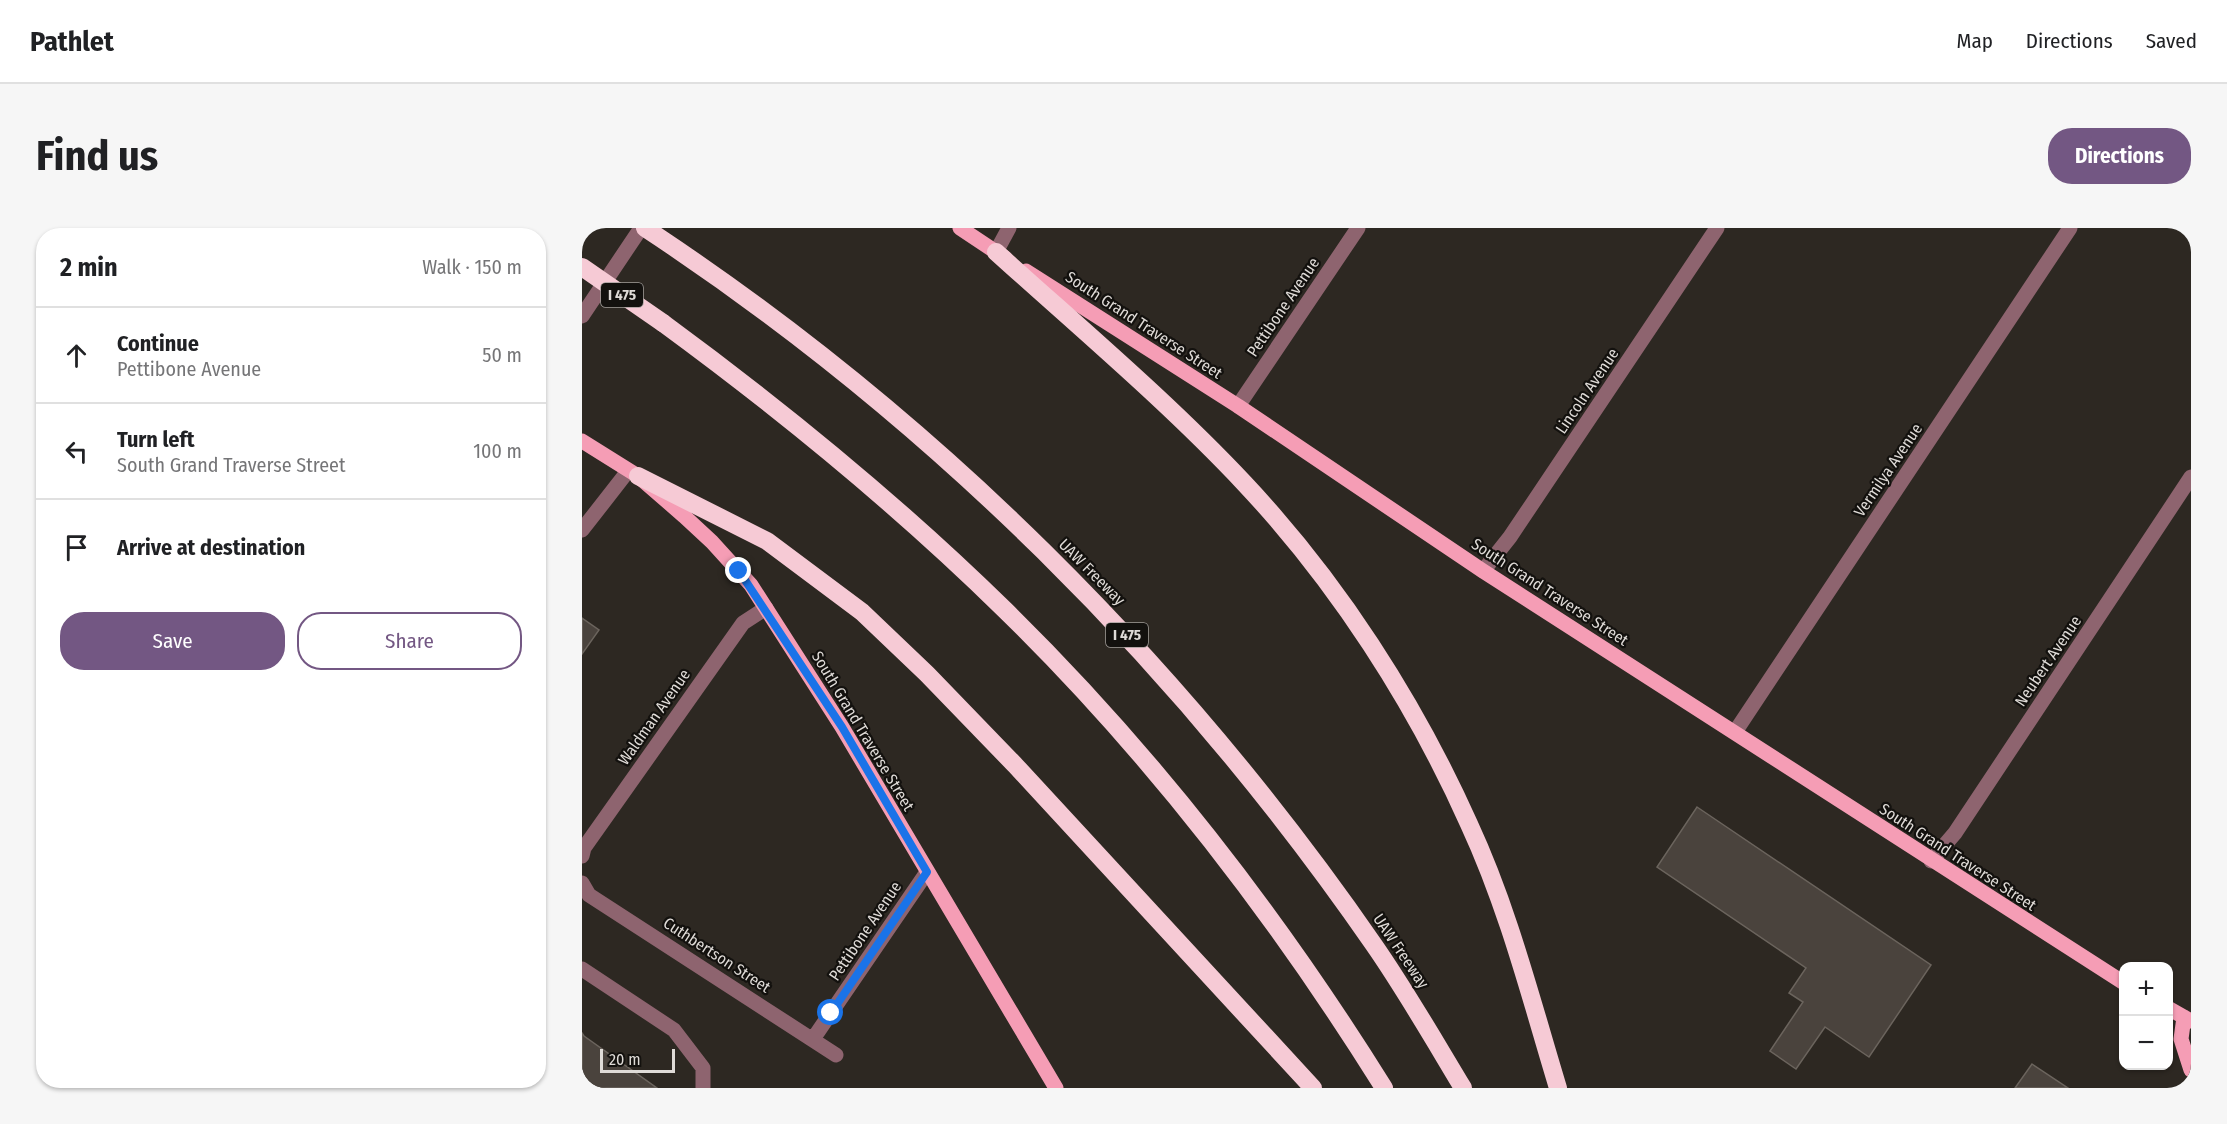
<!DOCTYPE html>
<html lang="en">
<head>
<meta charset="utf-8">
<style>
  :root { --surface:#fff; --page:#f6f6f6; --text:#202124; --muted:#757577; --line:#e0e0e0; --accent:#735783 }
  body { margin:0; font-family:"Fira Sans Condensed",sans-serif; background:var(--page); color:var(--text) }
  .controls { position:absolute; right:18px; bottom:18px; display:grid; overflow:hidden; border-radius:12px; box-shadow:0 2px 4px #0004 }
  .controls button { width:54px; height:54px; display:grid; place-items:center; padding:0; border:0; border-bottom:2px solid var(--line); background:var(--surface); color:var(--text); font:30px sans-serif }
  .scale { position:absolute; left:18px; bottom:15px; width:75px; box-sizing:border-box; padding-left:6px; border:3px solid #dfdbd7; border-top:0; font-size:16px; line-height:21px; white-space:nowrap; color:#dfdbd7; -webkit-text-stroke:4px #13110e; paint-order:stroke }
  .stop { position:absolute; width:18px; height:18px; margin:-14px; border:4px solid #1a73e8; border-radius:50%; background:#fff }
  .stop.end { background:#1a73e8; border-color:#fff; box-shadow:0 2px 6px #0008 }
  .list { margin:0; padding:0; list-style:none }
  h2 { display:flex; justify-content:space-between; align-items:center; height:78px; margin:0; padding:0 24px; font-size:26px }
  h2 small { font-size:20px; font-weight:400; color:var(--muted) }
  .list li { display:grid; grid-template-columns:39px 1fr auto; gap:18px; align-items:center; box-sizing:border-box; height:96px; padding:0 24px; border-top:2px solid var(--line) }
  .list b { display:block; font-size:22px; white-space:nowrap }
  .list p { margin:0; font-size:20px; white-space:nowrap; color:var(--muted) }
  .list em { font-size:20px; font-style:normal; color:var(--muted) }
  .actions { display:flex; gap:12px; padding:18px 24px }
  .actions a { flex:1; padding:14px 0; border:2px solid var(--accent); border-radius:24px; text-align:center; font-size:21px; color:var(--accent) }
  .actions .main { background:var(--accent); color:#fff }
  .icon { flex:none; width:33px; height:33px; fill:none; stroke:currentColor; stroke-width:2; stroke-linecap:round; stroke-linejoin:round }
  .map { position:relative; flex:none; width:1609px; height:860px; overflow:hidden; border-radius:24px }
  header { display:flex; align-items:center; gap:36px; box-sizing:border-box; height:84px; padding:0 30px; background:var(--surface); border-bottom:2px solid var(--line) }
  header strong { font-size:28px }
  nav { display:flex; gap:33px; margin-inline-start:auto; font-size:21px }
  .intro { display:flex; align-items:center; justify-content:space-between; box-sizing:border-box; height:144px; padding:0 36px }
  h1 { margin:0; font-size:42px }
  .button { padding:15px 27px; border-radius:24px; background:var(--accent); color:#fff; font-size:21px; font-weight:700 }
  main { display:flex; gap:36px; padding:0 36px }
  aside { flex:1; background:var(--surface); border-radius:24px; box-shadow:0 2px 4px #0004 }
  .map>svg:first-child { display:block }
  .building { fill:#4a433d; stroke:#6b645d; stroke-width:1.5 }
  .lines { fill:none; stroke-linecap:round; stroke-linejoin:round }
  .minor { stroke:#8e646f; stroke-width:15 }
  .major { stroke:#f59db5; stroke-width:15 }
  .highway { stroke:#f6cad5; stroke-width:18 }
  .highway-bridge { stroke:#f6cad5; stroke-width:18 }
  .route { stroke:#1a73e8; stroke-width:8 }
  .labels { text-anchor:middle; dominant-baseline:central; stroke-width:4.5; stroke-linejoin:round; paint-order:stroke }
  .shield { fill:#13110e; stroke:#a29e9b; stroke-width:1.5 }
  .shield-label { font-size:15px; font-weight:bold; fill:#dfdbd7 }
  .street-label { font-size:16px; fill:#dfdbd7; stroke:#13110e }
</style>
</head>
<body>
<header>
<strong>Pathlet</strong>
<nav><a>Map</a><a>Directions</a><a>Saved</a></nav>
</header>
<div class="intro"><h1>Find us</h1><a class="button">Directions</a></div>
<main>
<aside>
<h2>2 min<small>Walk · 150 m</small></h2>
<ul class="list">
<li><svg class="icon" aria-label="ahead" viewBox="0 0 24 24"><path d="M12 20V5M6 11l6-6 6 6"/></svg><div><b>Continue</b><p>Pettibone Avenue</p></div><em>50 m</em></li>
<li><svg class="icon" aria-label="left" viewBox="0 0 24 24"><path d="M17 20v-9H6M10 6l-5 5 5 5"/></svg><div><b>Turn left</b><p>South Grand Traverse Street</p></div><em>100 m</em></li>
<li><svg class="icon" aria-label="arrive" viewBox="0 0 24 24"><path d="M6 21V4h12l-3 4 3 4H6"/></svg><div><b>Arrive at destination</b></div></li>
</ul>
<div class="actions"><a class="main">Save</a><a>Share</a></div>
</aside>
<div class="map">
<svg width="1609" height="860" viewBox="0 0 1609 860">
  <rect width="100%" height="100%" fill="#2d2822"/>
  <path class="building" d="M0,390L17,402L0,426Z
    M1115,579L1349,737L1287,829L1243,799L1214,841L1188,823L1221,774L1207,765L1224,740L1075,639Z
    M0,805L2,808L75,860H0Z
    M1450,836L1486,860H1433Z"/>
  <g class="lines">
    <path class="minor" d="M414,24L427,0
      M0,88L59,0
      M656,178L776,0
      M0,302L46,243
      M901,343L928,309L1135,0
      M1153,504L1488,0
      M0,628L2,620L161,395L184,380
      M1349,633L1373,605L1609,249
      M0,655L7,667L254,827
      M0,741L92,802L121,840V860
      M231,811L345,644"/>
    <path class="major" d="M378,0L423,30
      M444,43L656,178L901,343L1542,755
      M0,213L56,248L102,288L130,314L169,357L260,499L474,860
      M1586,780L1609,793
      M1602,789L1599,811L1609,842"/>
    <path class="highway" d="M63,0C350,189 597,435 792,717C824,763 852,812 881,860
      M414,24C498,100 586,174 663,256C755,354 832,473 887,596C926,680 949,771 976,860
      M81,95C201,183 316,277 423,382C568,524 694,687 802,860
      M56,248L185,313L280,384L345,446L433,537L731,860"/>
    <path class="highway-bridge" d="M0,39L81,95"/>
  </g>
  <g class="lines">
    <path class="route" d="M157,343L260,499L345,644L249,785"/>
  </g>
  <g class="labels">
    <g class="shield">
      <rect x="19" y="55" width="42" height="24" rx="4.5"/>
      <rect x="524" y="395" width="42" height="24" rx="4.5"/>
    </g>
    <g class="shield-label">
      <text x="40" y="67">I 475</text>
      <text x="545" y="407">I 475</text>
    </g>
    <g class="street-label">
      <text transform="translate(701 79) rotate(-56)">Pettibone Avenue</text>
      <text transform="translate(562 97) rotate(33)">South Grand Traverse Street</text>
      <text transform="translate(1005 163) rotate(-56)">Lincoln Avenue</text>
      <text transform="translate(1306 242) rotate(-56)">Vermilya Avenue</text>
      <text transform="translate(510 344) rotate(45)">UAW Freeway</text>
      <text transform="translate(968 364) rotate(33)">South Grand Traverse Street</text>
      <text transform="translate(1466 433) rotate(-56)">Neubert Avenue</text>
      <text transform="translate(72 489) rotate(-55)">Waldman Avenue</text>
      <text transform="translate(281 503) rotate(59)">South Grand Traverse Street</text>
      <text transform="translate(1376 629) rotate(33)">South Grand Traverse Street</text>
      <text transform="translate(283 703) rotate(-56)">Pettibone Avenue</text>
      <text transform="translate(819 723) rotate(56)">UAW Freeway</text>
      <text transform="translate(135 727) rotate(33)">Cuthbertson Street</text>
    </g>
  </g>
</svg>
<div class="controls">
<button>+</button>
<button>−</button>
</div>
<div class="scale">20 m</div>
<div class="stop" style="left:249px;top:785px"></div>
<div class="stop end" style="left:157px;top:343px"></div>
</div>
</main>
</body>
</html>
